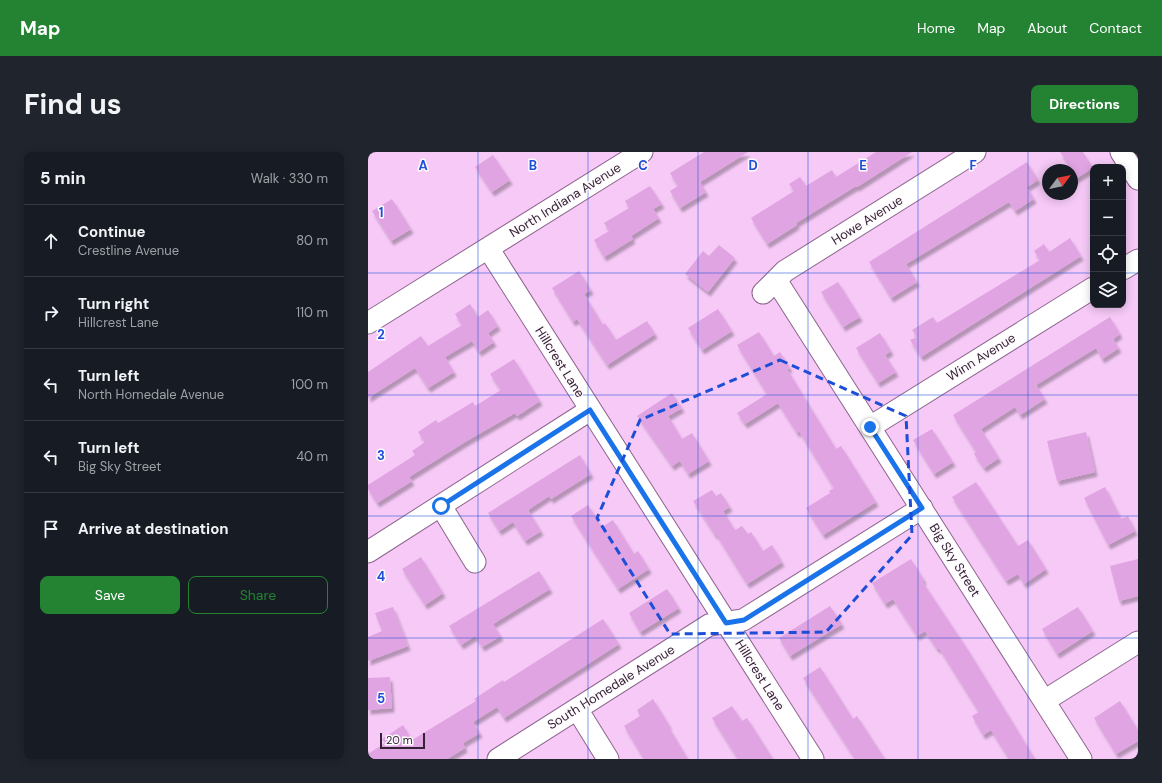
<!DOCTYPE html>
<html lang="en">
<head>
<meta charset="utf-8">
<style>
  :root { --surface:#171b24; --page:#20242c; --text:#f1f3f6; --muted:#9ea1a6; --line:#363941; --accent:#248233 }
  body { margin:0; font-family:"DM Sans",sans-serif; background:var(--page); color:var(--text) }
  .controls { position:absolute; right:12px; top:12px; display:grid; overflow:hidden; border-radius:8px; box-shadow:0 2px 10px #0003 }
  .controls button { width:36px; height:36px; display:grid; place-items:center; padding:0; border:0; border-bottom:1px solid var(--line); background:var(--surface); color:var(--text); font:20px sans-serif }
  .compass { position:absolute; left:674px; top:12px; width:36px; height:36px; border-radius:50%; background:var(--surface); box-shadow:0 2px 10px #0003; rotate:58deg }
  .scale { position:absolute; left:12px; bottom:10px; width:45px; box-sizing:border-box; padding-left:4px; border:2px solid #322233; border-top:0; font-size:11px; line-height:14px; white-space:nowrap; color:#322233; -webkit-text-stroke:3px #fefafe; paint-order:stroke }
  .stop { position:absolute; width:12px; height:12px; margin:-9px; border:3px solid #1a73e8; border-radius:50%; background:#fff }
  .stop.end { background:#1a73e8; border-color:#fff; box-shadow:0 1px 4px #0008 }
  .list { margin:0; padding:0; list-style:none }
  h2 { display:flex; justify-content:space-between; align-items:center; height:52px; margin:0; padding:0 16px; font-size:17px }
  h2 small { font-size:13px; font-weight:400; color:var(--muted) }
  .list li { display:grid; grid-template-columns:26px 1fr auto; gap:12px; align-items:center; box-sizing:border-box; height:72px; padding:0 16px; border-top:1px solid var(--line) }
  .list b { display:block; font-size:15px; white-space:nowrap }
  .list p { margin:0; font-size:13px; white-space:nowrap; color:var(--muted) }
  .list em { font-size:13px; font-style:normal; color:var(--muted) }
  .actions { display:flex; gap:8px; padding:12px 16px }
  .actions a { flex:1; padding:9px 0; border:1px solid var(--accent); border-radius:8px; text-align:center; font-size:14px; color:var(--accent) }
  .actions .main { background:var(--accent); color:#fff }
  .icon { flex:none; width:22px; height:22px; fill:none; stroke:currentColor; stroke-width:2; stroke-linecap:round; stroke-linejoin:round }
  .map { position:relative; flex:none; width:770px; height:607px; overflow:hidden; border-radius:8px }
  header { display:flex; align-items:center; gap:24px; box-sizing:border-box; height:56px; padding:0 20px; background:var(--accent); color:#fff }
  header strong { font-size:19px }
  nav { display:flex; gap:22px; margin-inline-start:auto; font-size:14px }
  .intro { display:flex; align-items:center; justify-content:space-between; box-sizing:border-box; height:96px; padding:0 24px }
  h1 { margin:0; font-size:28px }
  .button { padding:10px 18px; border-radius:8px; background:var(--accent); color:#fff; font-size:14px; font-weight:700 }
  main { display:flex; gap:24px; padding:0 24px }
  aside { flex:1; background:var(--surface); border-radius:8px; box-shadow:0 2px 10px #0003 }
  .map>svg:first-child { display:block }
  .building { fill:#e1a4e2; filter:url(#shadow) }
  .lines { fill:none; stroke-linecap:round; stroke-linejoin:round }
  .minor-casing { stroke:#8d658e; stroke-width:23 }
  .minor { stroke:#fff; stroke-width:21 }
  .route { stroke:#1a73e8; stroke-width:5 }
  .marked { fill:none; stroke:#1d4ed8; stroke-width:3; stroke-dasharray:8 5; stroke-linejoin:round }
  .grid { fill:none; stroke:#1d4ed8; stroke-width:1; stroke-opacity:0.55 }
  .labels { text-anchor:middle; dominant-baseline:central; stroke-width:3; stroke-linejoin:round; paint-order:stroke }
  .street-label { font-size:13px; fill:#322233; stroke:#fefafe }
  .grid-label { font-size:13px; text-anchor:middle; font-weight:bold; fill:#1d4ed8; stroke:#fefafe; stroke-width:3; stroke-linejoin:round; paint-order:stroke }
</style>
</head>
<body>
<header>
<strong>Map</strong>
<nav><a>Home</a><a>Map</a><a>About</a><a>Contact</a></nav>
</header>
<div class="intro"><h1>Find us</h1><a class="button">Directions</a></div>
<main>
<aside>
<h2>5 min<small>Walk · 330 m</small></h2>
<ul class="list">
<li><svg class="icon" aria-label="ahead" viewBox="0 0 24 24"><path d="M12 20V5M6 11l6-6 6 6"/></svg><div><b>Continue</b><p>Crestline Avenue</p></div><em>80 m</em></li>
<li><svg class="icon" aria-label="right" viewBox="0 0 24 24"><path d="M7 20v-9h11M14 6l5 5-5 5"/></svg><div><b>Turn right</b><p>Hillcrest Lane</p></div><em>110 m</em></li>
<li><svg class="icon" aria-label="left" viewBox="0 0 24 24"><path d="M17 20v-9H6M10 6l-5 5 5 5"/></svg><div><b>Turn left</b><p>North Homedale Avenue</p></div><em>100 m</em></li>
<li><svg class="icon" aria-label="left" viewBox="0 0 24 24"><path d="M17 20v-9H6M10 6l-5 5 5 5"/></svg><div><b>Turn left</b><p>Big Sky Street</p></div><em>40 m</em></li>
<li><svg class="icon" aria-label="arrive" viewBox="0 0 24 24"><path d="M6 21V4h12l-3 4 3 4H6"/></svg><div><b>Arrive at destination</b></div></li>
</ul>
<div class="actions"><a class="main">Save</a><a>Share</a></div>
</aside>
<div class="map">
<svg width="770" height="607" viewBox="0 0 770 607">
  <defs>
    <filter id="shadow"><feDropShadow dx="2.5" dy="4.5" stdDeviation="1" flood-color="#0004"/></filter>
  </defs>
  <rect width="100%" height="100%" fill="#f6c9f7"/>
  <path class="building" d="M336,0H380L332,30L338,40L312,56L302,39L310,34L302,21Z
    M508,0H544L489,35L488,34L428,71L429,73L399,92L383,66L426,39L421,32L432,25L438,34L464,18L468,25Z
    M692,0H715L725,16L704,29V18Z
    M125,3L142,28L124,40L107,15Z
    M659,10L670,28L659,35L666,47L647,59L641,50L538,112L549,130L523,146L501,110Z
    M282,34L294,52L285,57L291,66L263,84L265,87L236,105L226,88L241,79L236,71L261,56L257,49Z
    M24,47L43,77L23,89L4,59Z
    M702,86L713,104L553,205L542,188L549,185L544,178L565,165L569,171L672,108L666,99L676,92L681,100Z
    M351,93L367,106L340,140L317,122L335,99L341,104Z
    M211,119L223,138L216,142L235,173L237,171L248,188L279,169L287,182L239,213L209,167L205,170L184,136Z
    M470,130L492,165L475,175L453,140Z
    M102,152L110,165L120,158L130,174L120,181L126,190L111,200L104,189L77,205L86,220L60,236L47,216L0,246V220L53,184L60,194L94,173L87,162Z
    M350,157L364,179L334,198L320,176Z
    M742,165L752,182L745,187L751,196L734,207L728,196L668,233L677,247L652,263L647,255L613,277L631,306L616,316L606,302L608,300L585,263Z
    M391,180L406,204L412,200L422,216L419,217L468,297L473,294L508,350L455,383L438,356L462,341L461,339L466,336L431,279L429,281L410,251L377,272L369,261L399,242L369,193Z
    M512,181L523,199L517,203L528,220L510,231L488,196Z
    M146,207L172,249L149,264L147,261L97,290L41,325L44,329L9,351L0,337V333L47,303L44,299L57,290L50,280L68,268L70,271L105,250L107,254L133,238L122,222Z
    M304,241L314,256L300,264L314,287L324,281L341,309L320,322L312,309L304,314L269,264Z
    M564,277L585,310L566,322L545,288Z
    M718,280L727,320L689,329L679,289Z
    M212,303L223,322L183,347L181,344L160,358L173,379L157,389L145,370L131,379L120,361Z
    M608,330L650,394L660,388L678,417L656,432L650,422L638,429L584,345Z
    M737,335L753,367L760,364L767,379L740,393L716,346Z
    M344,338L348,344L353,341L362,355L355,359L367,378L374,374L380,382L383,380L395,399L404,393L414,410L379,432L348,382L347,383L325,349Z
    M220,353L234,375L245,368L266,402L270,399L281,417L250,437L203,364Z
    M53,405L75,441L57,453L34,417Z
    M543,407L556,428L554,429L600,498L667,607H641L623,578L615,583L604,564L611,560L571,496L569,497L557,479L549,484L525,447L517,452L504,431Z
    M770,407V444L751,449L742,414Z
    M171,419L182,437L125,472L133,484L114,495L107,484L93,493L81,474Z
    M299,437L311,456L272,480L261,461Z
    M462,454L474,472L422,504L411,486Z
    M25,455L40,494L0,509V485L14,479L7,461Z
    M710,455L725,479L689,502L674,477Z
    M235,467L251,492L136,566L129,555L105,570L112,581L95,591L97,596L79,607H0V602L17,591L14,587L35,573L44,588L108,549L106,547L135,528L136,530Z
    M452,515L485,567L489,564L517,607H487L435,526Z
    M22,525L24,556L0,558V526Z
    M285,547L301,573L300,574L320,607H276L256,574L272,564L269,558Z
    M752,549L770,578V589L748,602L726,566Z
    M364,554L374,569L379,566L405,607H370L344,566Z"/>
  <g class="lines">
    <g class="minor-casing">
      <path id="minor" d="M753,0L770,27
        M120,96L445,607
        M755,117L770,108
        M408,128L713,607
        M395,141L417,119L607,0
        M0,171L274,0
        M502,275L725,136
        M73,354L107,410
        M0,400L222,258
        M676,549L770,490
        M209,557L240,607
        M130,607L341,473L375,468L554,356"/>
    </g>
    <use href="#minor" class="minor"/>
  </g>
  <g class="lines">
    <path class="route" d="M73,354L222,258L358,471L376,468L554,356L502,275"/>
  </g>
  <path class="marked" d="M412,208L538,264L544,383L458,480L302,482L229,366L272,268Z"/>
  <path class="grid" d="M110,0V607M220,0V607M330,0V607M440,0V607M550,0V607M660,0V607M0,121H725M755,121H770M0,243H770M0,364H770M0,486H770"/>
  <g class="labels">
    <g class="street-label">
      <text transform="translate(197 48) rotate(-32)">North Indiana Avenue</text>
      <text transform="translate(499 68) rotate(-32)">Howe Avenue</text>
      <text transform="translate(613 205) rotate(-32)">Winn Avenue</text>
      <text transform="translate(192 210) rotate(58)">Hillcrest Lane</text>
      <text transform="translate(587 408) rotate(58)">Big Sky Street</text>
      <text transform="translate(392 523) rotate(58)">Hillcrest Lane</text>
      <text transform="translate(243 535) rotate(-32)">South Homedale Avenue</text>
    </g>
  </g>
  <g class="grid-label">
    <text x="55" y="18">A</text>
    <text x="165" y="18">B</text>
    <text x="275" y="18">C</text>
    <text x="385" y="18">D</text>
    <text x="495" y="18">E</text>
    <text x="605" y="18">F</text>
    <text x="13" y="65">1</text>
    <text x="13" y="187">2</text>
    <text x="13" y="308">3</text>
    <text x="13" y="429">4</text>
    <text x="13" y="551">5</text>
  </g>
</svg>
<div class="controls">
<button>+</button>
<button>−</button>
<button><svg class="icon" aria-label="locate" viewBox="0 0 24 24"><circle cx="12" cy="12" r="6"/><path d="M12 2v4M12 18v4M2 12h4M18 12h4"/></svg></button>
<button><svg class="icon" aria-label="layers" viewBox="0 0 24 24"><path d="M12 4l9 5-9 5-9-5zM3 14l9 5 9-5"/></svg></button>
</div>
<svg class="compass" viewBox="-18 -18 36 36"><path d="M0-13l5 13h-10z" fill="#e53935"/><path d="M0 13l5-13h-10z" fill="#9ea1a6"/></svg>
<div class="scale">20 m</div>
<div class="stop" style="left:73px;top:354px"></div>
<div class="stop end" style="left:502px;top:275px"></div>
</div>
</main>
</body>
</html>
